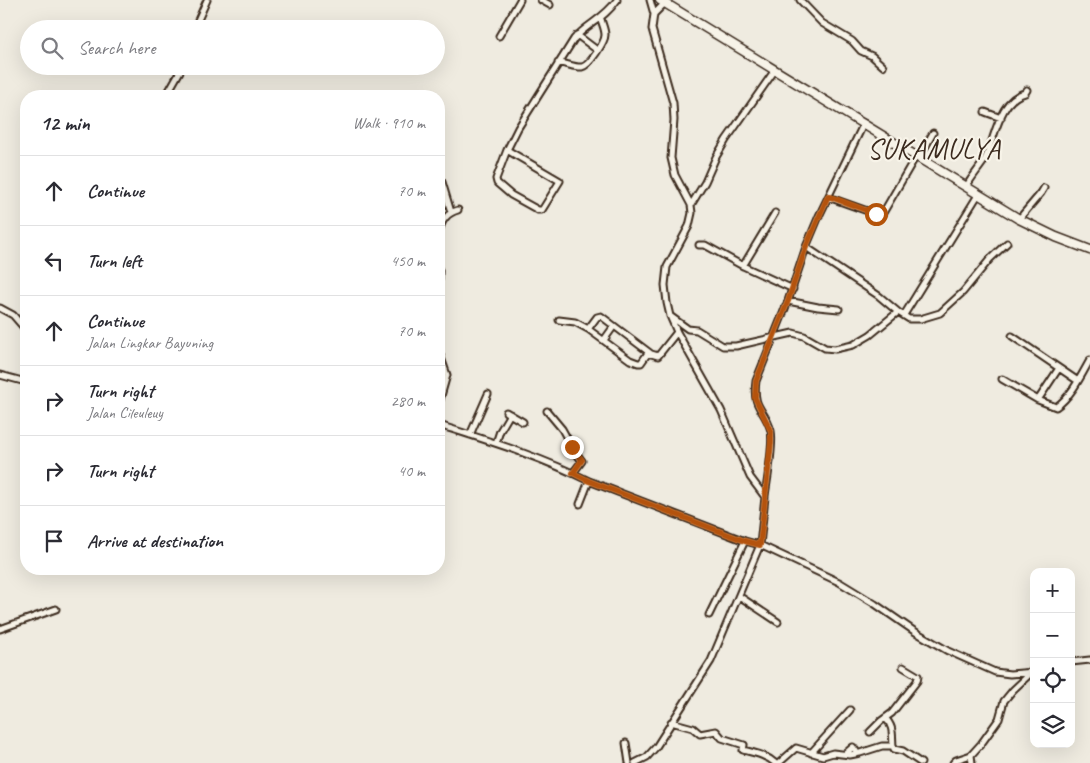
<!DOCTYPE html>
<html lang="en">
<head>
<meta charset="utf-8">
<style>
  :root { --surface:#fff; --page:#f7f7f7; --text:#2b2b33; --muted:#7c7c81; --line:#e1e1e2 }
  body { margin:0; font-family:Caveat,sans-serif; background:var(--page); color:var(--text) }
  .controls { position:absolute; right:15px; bottom:15px; display:grid; overflow:hidden; border-radius:10px; box-shadow:0 5px 20px #0002 }
  .controls button { width:45px; height:45px; display:grid; place-items:center; padding:0; border:0; border-bottom:1px solid var(--line); background:var(--surface); color:var(--text); font:25px sans-serif }
  .stop { position:absolute; width:15px; height:15px; margin:-11px; border:4px solid #b45309; border-radius:50%; background:#fff }
  .stop.end { background:#b45309; border-color:#fff; box-shadow:0 1px 5px #0008 }
  .list { margin:0; padding:0; list-style:none }
  h2 { display:flex; justify-content:space-between; align-items:center; height:65px; margin:0; padding:0 20px; font-size:21px }
  h2 small { font-size:16px; font-weight:400; color:var(--muted) }
  .list li { display:grid; grid-template-columns:32px 1fr auto; gap:15px; align-items:center; box-sizing:border-box; height:70px; padding:0 20px; border-top:1px solid var(--line) }
  .list b { display:block; font-size:19px; white-space:nowrap }
  .list p { margin:0; font-size:16px; white-space:nowrap; color:var(--muted) }
  .list em { font-size:16px; font-style:normal; color:var(--muted) }
  .icon { flex:none; width:28px; height:28px; fill:none; stroke:currentColor; stroke-width:2; stroke-linecap:round; stroke-linejoin:round }
  .map { position:relative; flex:none; width:1090px; height:763px; overflow:hidden }
  .search { position:absolute; background:var(--surface); box-shadow:0 5px 20px #0002; left:20px; top:20px; width:425px; height:55px; display:flex; align-items:center; gap:12px; box-sizing:border-box; padding:0 18px; border-radius:28px; color:var(--muted); font-size:19px }
  .panel { position:absolute; background:var(--surface); box-shadow:0 5px 20px #0002; left:20px; top:90px; width:425px; height:485px; border-radius:20px }
  .map>svg:first-child { display:block }
  .lines { fill:none; stroke-linecap:round; stroke-linejoin:round }
  .minor-casing { stroke:#3b2a1e; stroke-width:9 }
  .highway-casing { stroke:#3b2a1e; stroke-width:11 }
  .minor { stroke:#f7f3e8; stroke-width:5 }
  .highway { stroke:#f7f3e8; stroke-width:8 }
  .route { stroke:#b45309; stroke-width:6 }
  .labels { text-anchor:middle; dominant-baseline:central; stroke-width:4.5; stroke-linejoin:round; paint-order:stroke }
  .quarter-label { font-size:28px; letter-spacing:1px; fill:#3b2a1e; stroke:#f7f3e8 }
</style>
</head>
<body>
<div class="map">
<svg width="1090" height="763" viewBox="0 0 1090 763">
  <rect width="100%" height="100%" fill="#efebe0"/>
  <filter id="ink" filterUnits="userSpaceOnUse"><feTurbulence type="fractalNoise" baseFrequency=".02" numOctaves="2"/><feDisplacementMap in="SourceGraphic" scale="10" xChannelSelector="R" yChannelSelector="G"/><feConvolveMatrix kernelMatrix="1 2 1 2 8 2 1 2 1" color-interpolation-filters="sRGB"/></filter>
  <g filter="url(#ink)">
    <g class="lines">
      <g class="minor-casing">
        <path id="minor" d="M541,0L550,5
          M800,0L822,23L852,41L861,51L872,56L883,66
          M654,14L665,3
          M194,29L207,0
          M577,35L597,50
          M499,36L520,0
          M558,63C566,63 575,68 582,67C589,66 605,42 605,35C605,29 602,24 601,19
          M166,96L183,66
          M985,112L1001,118
          M507,150L496,179L497,183L511,195L538,210H542L560,181L507,150L518,128L574,39C588,23 604,19 617,0
          M919,158L933,133
          M442,182L451,212
          M966,187C971,178 978,170 984,161C995,141 998,99 1025,93L1027,90
          M828,197L876,214L883,213L916,156
          M691,205L705,182L716,157L726,140L775,70
          M775,213L743,266L793,289
          M1019,219L1041,193L1044,188
          M439,231C442,220 447,213 458,210
          M699,245H705L743,266
          M806,247L879,296L898,312L909,319H920L940,313L963,292L990,259L1007,243
          M439,270V279
          M788,301L818,307L839,309
          M0,308L13,315L26,330
          M904,315L978,195
          M670,316L688,329L697,330L723,346H736L793,333L804,336L825,348L835,349L853,345L870,335L898,312
          M559,320L575,322L588,329L630,360L638,363H641L648,353L658,356L677,332
          M588,329L597,317L601,316L650,353
          M1012,336L1078,381
          M604,340L614,326
          M439,352L447,375L439,403
          M0,375L26,382
          M1002,379L1038,400L1056,407C1071,397 1081,376 1090,360
          M1038,400L1059,368
          M547,411L562,429L573,449L582,461L573,473
          M506,412L523,422
          M439,425C489,441 542,457 589,481L745,541L760,545L839,582L875,604L914,631L948,651L995,672L1010,674L1034,672
          M470,435L488,394
          M496,443L500,431L510,414
          M765,496C767,480 774,446 771,431C765,408 752,410 756,381L788,301L806,247L819,216L864,123
          M580,504L589,481
          M739,596L778,622
          M709,615L745,541
          M0,629L56,609
          M1071,662L1090,660
          M885,718C894,726 892,735 893,746
          M671,722L693,728L700,734L716,731L722,738L744,745L743,750C755,753 766,755 775,763
          M870,732L881,721L892,713L917,681L918,676L903,667
          M626,743L629,763
          M811,753L850,710
          M845,754L853,747L856,751
          M971,755L972,763
          M635,763L647,757L656,747L711,661L760,545L765,497L750,477L721,410L677,332L670,316L667,303L665,285L667,267L689,226L692,213L691,205L675,175L671,158L674,120L673,103L652,29L654,14L650,0
          M779,763L796,748L823,756L833,753L850,755L860,753L882,746H893L894,749L903,751L921,763
          M953,763L956,760L971,755L981,744L999,719L1004,701L1013,690L1031,673"/>
      </g>
      <g class="highway-casing">
        <path id="highway" d="M660,0L1019,219L1056,237L1090,250"/>
      </g>
      <use href="#minor" class="minor"/>
      <use href="#highway" class="highway"/>
    </g>
  </g>
  <g class="lines" filter="url(#ink)">
    <path class="route" d="M572,447L582,460L573,473L589,481L745,541L760,545L771,443V431L755,398L756,381L788,301L806,247L828,196L876,214"/>
  </g>
  <g class="labels">
    <g class="quarter-label">
      <text x="934" y="148">SUKAMULYA</text>
    </g>
  </g>
</svg>
<div class="controls">
<button>+</button>
<button>−</button>
<button><svg class="icon" aria-label="locate" viewBox="0 0 24 24"><circle cx="12" cy="12" r="6"/><path d="M12 2v4M12 18v4M2 12h4M18 12h4"/></svg></button>
<button><svg class="icon" aria-label="layers" viewBox="0 0 24 24"><path d="M12 4l9 5-9 5-9-5zM3 14l9 5 9-5"/></svg></button>
</div>
<div class="stop" style="left:876px;top:214px"></div>
<div class="stop end" style="left:572px;top:447px"></div>
<div class="search"><svg class="icon" aria-label="search" viewBox="0 0 24 24"><circle cx="10" cy="10" r="6"/><path d="M15 15l6 6"/></svg>Search here</div>
<section class="panel">
<h2>12 min<small>Walk · 910 m</small></h2>
<ul class="list">
<li><svg class="icon" aria-label="ahead" viewBox="0 0 24 24"><path d="M12 20V5M6 11l6-6 6 6"/></svg><div><b>Continue</b></div><em>70 m</em></li>
<li><svg class="icon" aria-label="left" viewBox="0 0 24 24"><path d="M17 20v-9H6M10 6l-5 5 5 5"/></svg><div><b>Turn left</b></div><em>450 m</em></li>
<li><svg class="icon" aria-label="ahead" viewBox="0 0 24 24"><path d="M12 20V5M6 11l6-6 6 6"/></svg><div><b>Continue</b><p>Jalan Lingkar Bayuning</p></div><em>70 m</em></li>
<li><svg class="icon" aria-label="right" viewBox="0 0 24 24"><path d="M7 20v-9h11M14 6l5 5-5 5"/></svg><div><b>Turn right</b><p>Jalan Cileuleuy</p></div><em>280 m</em></li>
<li><svg class="icon" aria-label="right" viewBox="0 0 24 24"><path d="M7 20v-9h11M14 6l5 5-5 5"/></svg><div><b>Turn right</b></div><em>40 m</em></li>
<li><svg class="icon" aria-label="arrive" viewBox="0 0 24 24"><path d="M6 21V4h12l-3 4 3 4H6"/></svg><div><b>Arrive at destination</b></div></li>
</ul>
</section>
</div>
</body>
</html>
